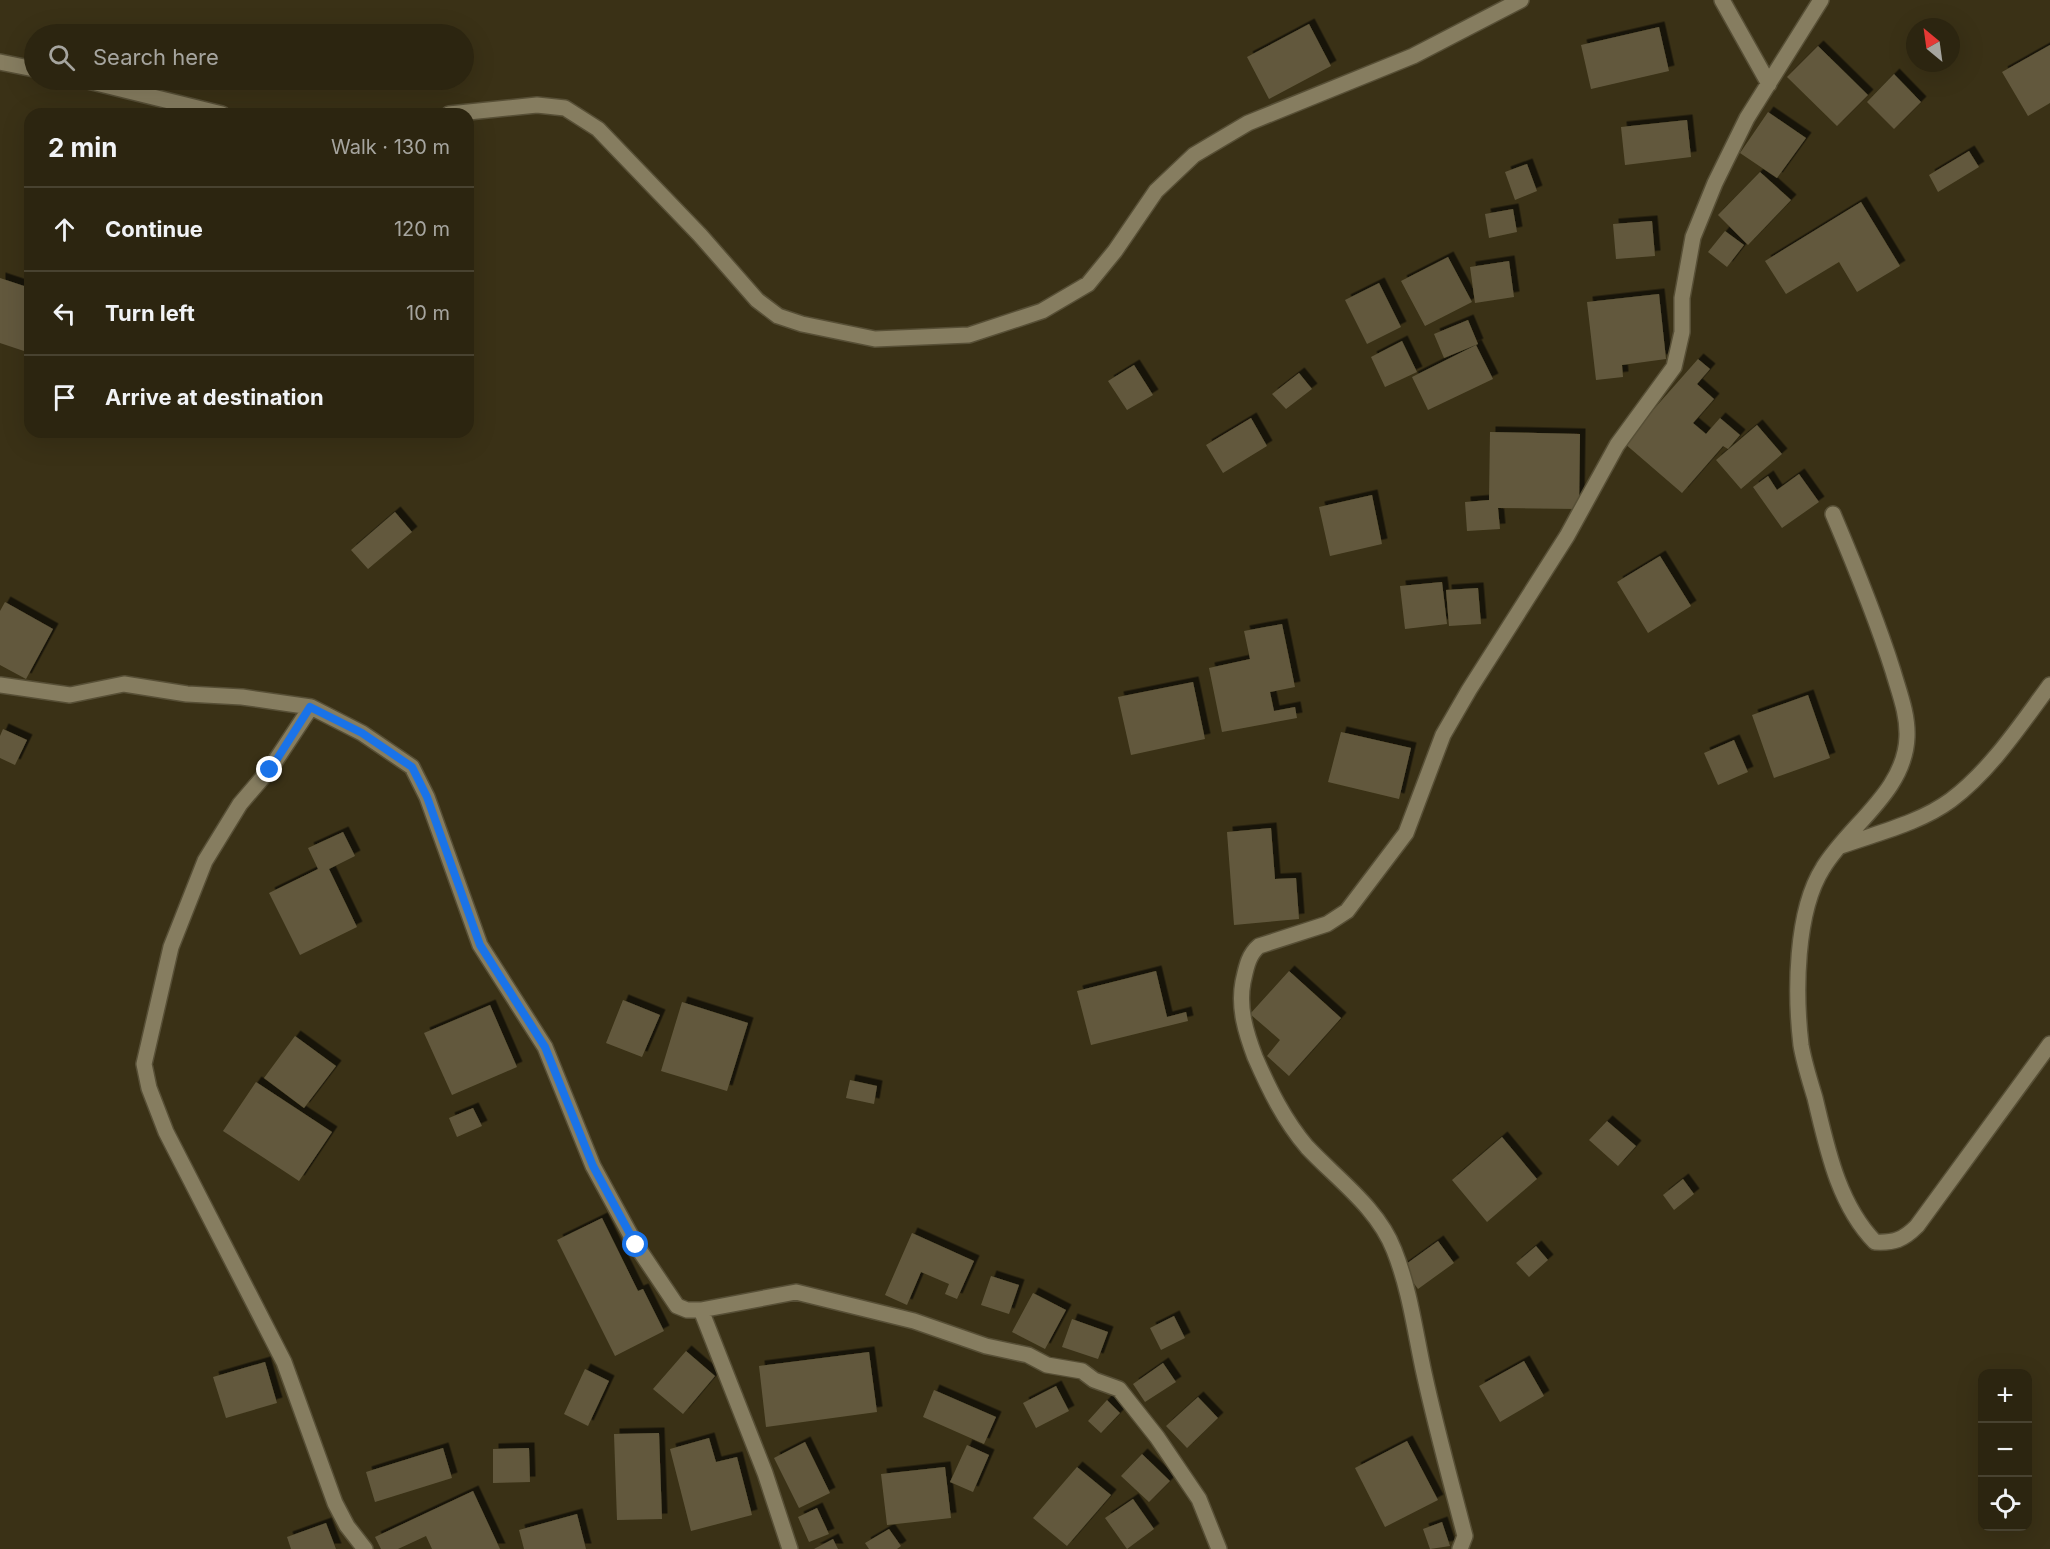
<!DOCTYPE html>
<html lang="en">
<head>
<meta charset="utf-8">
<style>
  :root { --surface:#2c2510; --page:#38311e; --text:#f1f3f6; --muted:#a6a59f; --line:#484230 }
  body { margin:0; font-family:Inter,sans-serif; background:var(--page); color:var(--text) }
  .controls { position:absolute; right:18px; bottom:18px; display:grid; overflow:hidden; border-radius:12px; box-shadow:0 6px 24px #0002 }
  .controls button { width:54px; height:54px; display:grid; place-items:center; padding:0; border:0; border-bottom:2px solid var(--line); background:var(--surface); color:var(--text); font:30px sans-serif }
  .compass { position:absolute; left:1906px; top:18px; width:54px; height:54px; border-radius:50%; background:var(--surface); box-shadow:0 6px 24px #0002; rotate:331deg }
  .stop { position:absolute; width:18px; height:18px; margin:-14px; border:4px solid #1a73e8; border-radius:50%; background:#fff }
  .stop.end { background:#1a73e8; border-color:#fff; box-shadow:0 2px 6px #0008 }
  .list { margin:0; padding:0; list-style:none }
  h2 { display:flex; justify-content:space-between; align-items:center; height:78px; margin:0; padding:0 24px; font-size:26px }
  h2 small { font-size:20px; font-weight:400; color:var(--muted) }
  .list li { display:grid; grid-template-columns:39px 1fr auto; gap:18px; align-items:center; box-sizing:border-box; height:84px; padding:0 24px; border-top:2px solid var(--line) }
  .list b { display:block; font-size:22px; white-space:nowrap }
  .list em { font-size:20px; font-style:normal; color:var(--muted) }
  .icon { flex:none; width:33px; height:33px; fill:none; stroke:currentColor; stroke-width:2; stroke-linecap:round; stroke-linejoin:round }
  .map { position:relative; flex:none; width:2050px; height:1549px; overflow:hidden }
  .search { position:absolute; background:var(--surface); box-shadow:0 6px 24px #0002; left:24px; top:24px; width:450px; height:66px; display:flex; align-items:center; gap:15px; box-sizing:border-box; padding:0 21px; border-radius:33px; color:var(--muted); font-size:22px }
  .panel { position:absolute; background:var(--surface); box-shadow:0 6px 24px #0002; left:24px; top:108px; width:450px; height:330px; border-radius:18px }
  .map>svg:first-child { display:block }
  .building { fill:#62593d; filter:url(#shadow) }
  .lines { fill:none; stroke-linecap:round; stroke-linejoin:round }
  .minor-casing { stroke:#574f36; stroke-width:18 }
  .minor { stroke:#867d60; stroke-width:15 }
  .route { stroke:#1a73e8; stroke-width:8 }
</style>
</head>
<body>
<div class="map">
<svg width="2050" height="1549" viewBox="0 0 2050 1549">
  <defs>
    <filter id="shadow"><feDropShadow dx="5.5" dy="-5.5" stdDeviation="0" flood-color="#0009"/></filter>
  </defs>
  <rect width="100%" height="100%" fill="#3a3116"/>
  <path class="building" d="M1309,24L1331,66L1269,99L1247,57Z
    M1659,27L1669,71L1591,89L1581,45Z
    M2050,45V103L2028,116L2002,72Z
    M1818,46L1868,95L1837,126L1787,77Z
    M1894,74L1921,102L1894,129L1867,102Z
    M1768,112L1806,138L1777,178L1740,153Z
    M1687,120L1691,157L1625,165L1621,127Z
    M1969,151L1979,167L1938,192L1929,175Z
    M1527,164L1537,191L1515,200L1505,172Z
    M1760,172L1791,200L1748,245L1718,215Z
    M1861,202L1900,266L1857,292L1839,262L1786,294L1765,261Z
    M1513,209L1517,232L1489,238L1485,214Z
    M1652,221L1655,256L1616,259L1613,224Z
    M1725,231L1744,245L1727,267L1708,252Z
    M1448,257L1472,302L1425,326L1401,281Z
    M1509,261L1514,297L1475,303L1470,267Z
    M0,278L30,288V344L27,352L0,343Z
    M1379,283L1401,327L1367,344L1345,300Z
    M1659,294L1666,359L1622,365L1623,377L1596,380L1587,302Z
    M1468,320L1478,344L1444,358L1434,334Z
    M1402,341L1417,372L1385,387L1371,357Z
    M1476,345L1493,379L1428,410L1412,377Z
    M1698,359L1710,369L1697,384L1714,399L1693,423L1706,434L1720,418L1740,435L1728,449L1723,446L1682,493L1624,443Z
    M1134,365L1153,395L1127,410L1108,381Z
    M1299,373L1312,389L1286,409L1272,394Z
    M1251,418L1267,446L1223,473L1206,445Z
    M1757,425L1782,454L1741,489L1716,460Z
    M1490,432L1580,434L1579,509L1498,508L1500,529L1467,531L1465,502L1489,500Z
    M1799,474L1819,502L1782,528L1753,487L1768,476L1777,490Z
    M1372,495L1382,544L1330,556L1319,507Z
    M395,512L412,532L368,569L351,550Z
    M1660,556L1691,606L1648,633L1617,582Z
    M1442,582L1447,624L1405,629L1400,586Z
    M1478,588L1481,624L1449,626L1446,590Z
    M5,602L53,629L26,679L0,665V611Z
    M1282,624L1295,687L1270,692L1274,711L1295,707L1297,718L1222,732L1209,668L1250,659L1244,631Z
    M1193,682L1205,739L1131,755L1118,697Z
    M1808,695L1830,758L1774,778L1752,715Z
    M3,729L27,740L15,765L0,758V736Z
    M1341,732L1411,748L1399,799L1328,782Z
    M1734,740L1748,772L1718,785L1704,753Z
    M1271,828L1275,879L1296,878L1299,919L1234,925L1227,832Z
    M343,832L355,856L329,869L357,927L300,955L269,893L318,869L308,848Z
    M1156,971L1167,1017L1186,1012L1188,1021L1091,1045L1077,991Z
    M1289,971L1341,1018L1289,1076L1267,1056L1280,1040L1250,1014Z
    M623,1000L660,1015L642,1057L606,1043Z
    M682,1002L748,1023L727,1091L661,1071Z
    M490,1005L517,1067L452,1095L424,1033Z
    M295,1036L336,1066L304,1108L264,1078Z
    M850,1080L877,1086L874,1104L846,1098Z
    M256,1082L332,1132L299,1181L223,1131Z
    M473,1108L482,1126L457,1137L449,1118Z
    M1607,1121L1636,1146L1618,1166L1589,1140Z
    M1502,1137L1537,1179L1487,1222L1452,1180Z
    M1683,1179L1694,1194L1674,1210L1663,1195Z
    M602,1218L638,1291L643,1289L664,1331L615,1356L557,1240Z
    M912,1233L974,1261L957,1299L945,1294L949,1284L921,1272L907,1305L885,1295Z
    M1438,1241L1454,1263L1418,1289L1402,1267Z
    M1536,1246L1548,1260L1529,1277L1516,1263Z
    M991,1276L1019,1285L1009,1314L981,1305Z
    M1033,1293L1066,1310L1045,1349L1012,1332Z
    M1174,1316L1185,1338L1161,1350L1150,1328Z
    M1072,1319L1108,1332L1098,1359L1062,1347Z
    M686,1351L715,1376L683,1414L653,1389Z
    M869,1352L877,1412L766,1427L759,1366Z
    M1524,1361L1544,1396L1500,1422L1479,1386Z
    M265,1362L277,1403L226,1418L213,1377Z
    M1163,1363L1176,1382L1145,1402L1133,1384Z
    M585,1369L609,1381L588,1426L564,1414Z
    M1056,1386L1069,1411L1036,1428L1023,1403Z
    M934,1390L996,1417L984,1444L923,1417Z
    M1198,1397L1218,1418L1187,1448L1166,1426Z
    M1107,1400L1120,1413L1101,1433L1088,1421Z
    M659,1433L662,1519L617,1520L614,1434Z
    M709,1438L716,1462L737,1457L752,1515L691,1531L670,1449Z
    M1407,1441L1438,1500L1385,1527L1355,1468Z
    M805,1442L830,1493L799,1508L774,1458Z
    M967,1445L989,1455L973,1492L950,1482Z
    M443,1448L452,1478L375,1502L366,1472Z
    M529,1448L530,1482L493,1483V1449Z
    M1142,1454L1170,1481L1149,1502L1121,1476Z
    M945,1467L951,1518L887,1525L881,1474Z
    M1077,1467L1111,1495L1067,1546L1033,1518Z
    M473,1491L500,1549H432L426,1536L398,1549H381L375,1537Z
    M1133,1499L1154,1529L1127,1549L1105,1518Z
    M817,1508L829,1534L809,1542L798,1517Z
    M577,1514L586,1549H524L519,1530Z
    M1442,1522L1450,1546L1430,1549L1423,1529Z
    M326,1523L336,1549H291L287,1537Z
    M889,1529L901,1546L897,1549H869L865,1543Z
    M833,1539L838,1549H814Z"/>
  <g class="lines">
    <g class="minor-casing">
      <path id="minor" d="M1722,0L1769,84
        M0,62L34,69
        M84,80L222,114
        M449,114L537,105L565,108L598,129L700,235L757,300L778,316L802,324L875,339L969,335L1042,311L1088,284L1115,251L1156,191L1194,155L1248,123L1413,56L1521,0
        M1833,514C1855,566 1876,617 1893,671C1899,692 1908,714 1907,737C1905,792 1849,825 1823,868C1795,912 1795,994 1801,1045C1804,1063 1810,1081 1815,1098C1827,1148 1838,1204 1875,1242C1894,1243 1903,1240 1917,1226L2050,1044
        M0,685L70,695L124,684L187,694L242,697L311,707L270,769L240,804L205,861L171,947L144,1064L149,1088L166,1132L284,1362L335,1503L347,1526L365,1549
        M311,707L362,733L412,767L427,797L480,945L545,1047L593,1166L636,1245L677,1306L687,1310H701L796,1292L914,1321L986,1346L1028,1355L1047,1365L1082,1371L1094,1380L1119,1389L1157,1437L1199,1499L1219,1549
        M1841,846C1877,833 1920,823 1951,800C1991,770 2021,724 2050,685
        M701,1310L765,1473L790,1549
        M1460,1549L1465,1536C1451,1482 1436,1428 1424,1373C1415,1332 1410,1290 1394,1250C1378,1208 1337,1179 1307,1147C1284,1120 1269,1089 1255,1057C1246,1033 1238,1008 1243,982C1246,969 1248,955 1259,946L1327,924L1347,911L1406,833L1443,735L1469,690L1567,536L1617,445L1674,367L1682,332V298L1693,237L1715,183L1747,118L1821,0"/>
    </g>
    <use href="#minor" class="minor"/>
  </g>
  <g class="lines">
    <path class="route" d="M270,770L310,707L362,733L412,767L427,797L480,945L545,1047L593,1166L636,1245"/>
  </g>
</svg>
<div class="controls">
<button>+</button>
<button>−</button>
<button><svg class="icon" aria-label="locate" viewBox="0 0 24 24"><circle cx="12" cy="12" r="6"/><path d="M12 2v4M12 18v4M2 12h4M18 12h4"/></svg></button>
</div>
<svg class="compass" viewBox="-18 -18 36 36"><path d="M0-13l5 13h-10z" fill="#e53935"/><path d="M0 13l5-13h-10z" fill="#a6a59f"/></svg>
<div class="stop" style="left:636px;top:1245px"></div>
<div class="stop end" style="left:270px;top:770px"></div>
<div class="search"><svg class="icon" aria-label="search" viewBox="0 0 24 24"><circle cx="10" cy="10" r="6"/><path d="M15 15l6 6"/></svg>Search here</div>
<section class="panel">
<h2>2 min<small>Walk · 130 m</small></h2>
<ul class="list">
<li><svg class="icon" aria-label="ahead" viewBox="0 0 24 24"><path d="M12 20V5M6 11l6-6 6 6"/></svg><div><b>Continue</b></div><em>120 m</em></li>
<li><svg class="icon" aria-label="left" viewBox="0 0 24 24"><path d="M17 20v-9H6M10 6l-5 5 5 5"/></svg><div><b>Turn left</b></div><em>10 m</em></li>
<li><svg class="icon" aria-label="arrive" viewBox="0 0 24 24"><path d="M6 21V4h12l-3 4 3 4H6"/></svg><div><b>Arrive at destination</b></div></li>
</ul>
</section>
</div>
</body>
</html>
